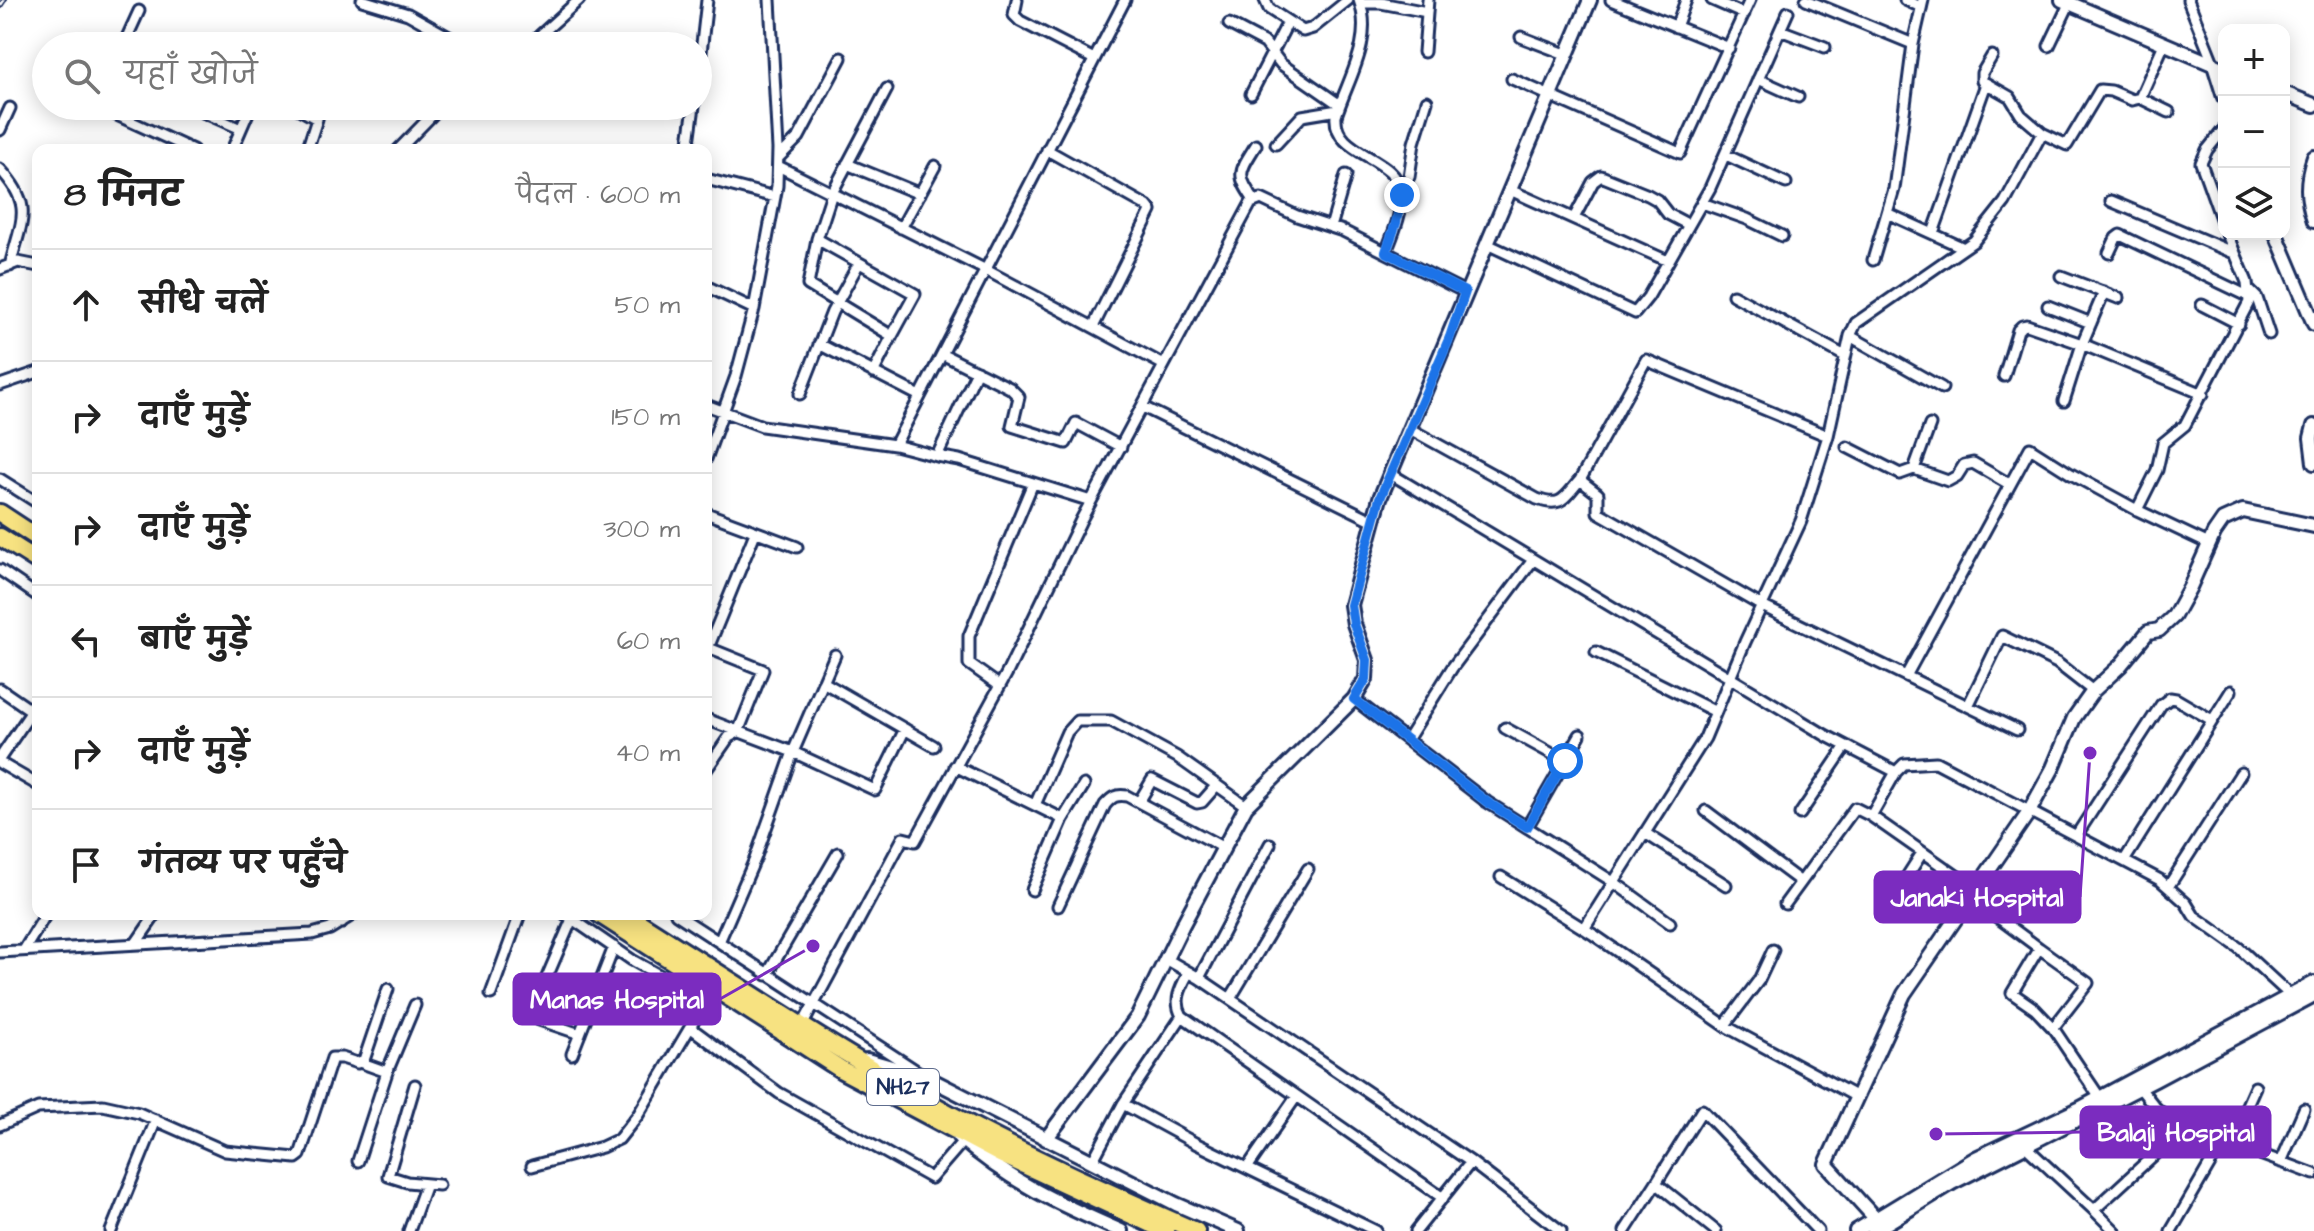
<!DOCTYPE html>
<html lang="hi">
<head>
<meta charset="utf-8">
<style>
  :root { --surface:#fff; --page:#f2f2f2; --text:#222; --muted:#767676; --line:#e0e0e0 }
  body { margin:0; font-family:"Architects Daughter","Playpen Sans Deva",sans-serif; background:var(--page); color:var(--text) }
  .controls { position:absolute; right:24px; top:24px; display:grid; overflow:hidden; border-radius:16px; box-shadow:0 4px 20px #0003 }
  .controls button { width:72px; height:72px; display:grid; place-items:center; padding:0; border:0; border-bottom:2px solid var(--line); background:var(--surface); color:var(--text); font:40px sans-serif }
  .stop { position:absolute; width:24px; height:24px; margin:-18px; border:6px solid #1a73e8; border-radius:50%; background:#fff }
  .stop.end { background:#1a73e8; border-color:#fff; box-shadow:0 2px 8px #0008 }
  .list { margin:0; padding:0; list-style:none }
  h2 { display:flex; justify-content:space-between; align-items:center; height:104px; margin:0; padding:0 32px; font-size:34px }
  h2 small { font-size:26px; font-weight:400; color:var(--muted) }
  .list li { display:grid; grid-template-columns:52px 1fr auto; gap:24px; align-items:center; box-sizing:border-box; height:112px; padding:0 32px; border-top:2px solid var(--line) }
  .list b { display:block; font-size:30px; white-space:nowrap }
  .list em { font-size:26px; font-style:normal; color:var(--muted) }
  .icon { flex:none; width:44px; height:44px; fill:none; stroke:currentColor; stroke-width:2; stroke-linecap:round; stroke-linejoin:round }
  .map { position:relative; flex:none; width:2314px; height:1231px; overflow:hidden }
  .search { position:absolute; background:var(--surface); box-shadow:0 4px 20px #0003; left:32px; top:32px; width:680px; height:88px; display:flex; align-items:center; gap:20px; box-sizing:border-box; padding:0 28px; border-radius:44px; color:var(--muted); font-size:30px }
  .panel { position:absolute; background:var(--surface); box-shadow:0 4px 20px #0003; left:32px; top:144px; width:680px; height:776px; border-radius:16px }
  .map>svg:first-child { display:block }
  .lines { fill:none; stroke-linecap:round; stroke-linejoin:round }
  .minor-casing { stroke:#1b2f5e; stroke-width:15 }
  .tertiary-casing { stroke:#1b2f5e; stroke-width:18 }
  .trunk-casing { stroke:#1b2f5e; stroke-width:22 }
  .minor { stroke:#fff; stroke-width:9 }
  .tertiary { stroke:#fff; stroke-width:12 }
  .trunk { stroke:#f7e281; stroke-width:16 }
  .rail-casing { stroke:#1b2f5e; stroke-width:6 }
  .rail { stroke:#fff; stroke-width:3; stroke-dasharray:9; stroke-linecap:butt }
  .route { stroke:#1a73e8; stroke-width:10 }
  .labels { text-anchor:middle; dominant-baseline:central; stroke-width:8; stroke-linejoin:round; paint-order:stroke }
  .shield { fill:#fff; stroke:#5f6d8e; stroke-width:2 }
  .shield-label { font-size:22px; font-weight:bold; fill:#1b2f5e }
  .leader { fill:none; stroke:#7b2cbf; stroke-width:3 }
  .callout-dot { fill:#7b2cbf; stroke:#fff; stroke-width:3 }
  .callout { fill:#7b2cbf; stroke:#7b2cbf; stroke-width:3 }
  .callout-label { font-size:26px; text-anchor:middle; font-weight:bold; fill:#fff }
</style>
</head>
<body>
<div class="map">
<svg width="2314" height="1231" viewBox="0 0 2314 1231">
  <rect width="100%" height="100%" fill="#fff"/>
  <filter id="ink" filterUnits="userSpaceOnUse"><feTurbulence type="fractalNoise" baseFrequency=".0125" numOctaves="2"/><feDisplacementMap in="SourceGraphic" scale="16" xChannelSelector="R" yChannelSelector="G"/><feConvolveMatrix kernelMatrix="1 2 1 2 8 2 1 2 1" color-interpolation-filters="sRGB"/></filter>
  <g filter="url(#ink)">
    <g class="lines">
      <g class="minor-casing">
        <path id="minor" d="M362,0L408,14L465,46
          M1017,0L1014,15L1020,21L1094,59
          M1265,0L1269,9L1303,31L1313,28L1348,0
          M1359,0C1374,40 1348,79 1336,116C1333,156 1396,155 1401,192C1403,212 1393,234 1386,252
          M1611,0L1729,48
          M1712,0L1744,14
          M1806,0L1913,44
          M1905,0L1921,7
          M2188,0L2214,65
          M1360,3H1381L1427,12
          M1229,24L1265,43L1281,64L1340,105
          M1676,27L1686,0
          M1780,30L1825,47
          M1521,37L1568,55
          M123,46L139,11
          M528,46L579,0
          M2049,46L2071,0
          M1424,52L1428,0
          M1992,56L1982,73V81L2010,97L2021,115L2042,133L2067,145L2100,90L2111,91L2132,100L2140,98L2164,44
          M698,79L707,0
          M1512,79L1680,153L1750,0
          M1758,79L1798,97
          M1251,94L1288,22
          M2140,98L2169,112
          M97,106L193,150
          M189,106L241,129
          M294,106L317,119L307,150
          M2224,129L2207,150L2201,163L2224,227
          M0,130L10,108
          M1276,144L1302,116L1338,110
          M232,150L251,106
          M398,150L441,106
          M688,150L694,106
          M1047,150L1147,206L1151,211L1093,327
          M1726,155L1786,183
          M778,158L799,137L841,58
          M847,164L920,194
          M778,166L986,270L1164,365
          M0,169C35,207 21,220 10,266
          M706,179L775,197
          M1400,185L1409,177L1414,143L1427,101
          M1510,190L1668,261
          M1254,200C1235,174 1240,171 1256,145
          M2111,201L2234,253
          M1702,203L1747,219L1782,236
          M1889,214L1964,248
          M1574,218L1593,182L1601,176L1648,195L1657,200L1668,214L1689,225
          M1331,227L1346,175
          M901,228L935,166
          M1933,233L1986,84
          M817,239L808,285L892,336L915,294L817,239L832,193L887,89
          M1487,244L1635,313L1648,297L1710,188L1788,12
          M2109,253L2116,238L2120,235L2250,297
          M1873,260L1894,189L1913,44L1923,0
          M0,269L18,262L38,266
          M2061,276L2118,298
          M706,286L754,309
          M2250,291L2257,298L2269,334
          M1733,295L1845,356
          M2202,305L2239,324
          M2048,306L2091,323
          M1850,336L1942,388
          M819,344L920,396
          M942,354L1010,388L1019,397L1012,426L1066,443L1076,423L1121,447
          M977,371L937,456L959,460L1091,501
          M873,373L892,336
          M2004,376L2018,330L2022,326L2027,325L2082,344L2203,394
          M0,385L38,372
          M800,394L832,312L859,263
          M2064,401L2082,344L2104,292
          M706,405L762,426L895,445L1125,0
          M1143,407L1374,521
          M1410,429L1537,499C1562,508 1564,498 1580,480L1598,494V512L1762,606L2017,730
          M895,445L937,456
          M1847,447L1900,474L1914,469L1948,481L1957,476L1964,465L1973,463L2009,484
          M706,459L736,376L754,309L777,186L778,149L770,0
          M1914,469L1930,425
          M1391,474L1825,735L1896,772L1904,764L1936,762L2160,880L2186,903L2194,916L2239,948L2292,997
          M0,479L38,503
          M1580,480L1646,360L1828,436
          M2137,510L2209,544
          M706,513L797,547
          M0,570L38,596
          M706,647L763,670L738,732L729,737L706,770
          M708,648L755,533
          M1596,652L1716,712
          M1906,676L2030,448L2071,474L2137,510L2157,470L2163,443L2185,425L2249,302L2247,282L2227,234
          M823,682L934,746
          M1000,686L969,664V636L1033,483
          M0,689L32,711
          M1354,699L1487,802L1615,883L1670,923
          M1968,706L2002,636L2057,663L2093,691
          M706,719L793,752L875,790L905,729
          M1505,728L1565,761
          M1407,740L1452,668L1533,560
          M0,758L32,711L38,706
          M0,763L38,785
          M955,766L1063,819
          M1896,772L1871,816L1975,889
          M1139,802L1152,780L1197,803L1202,802L1217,785
          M1035,805L1067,732L1077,721H1111L1177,757L1246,806
          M1706,811L1801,882
          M1800,814L1846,746
          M1527,827L1580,735
          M1645,833L1726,885
          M2076,836L2161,705L2170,698L2176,699L2212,720
          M2124,861L2231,691
          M1501,877L1594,935L1727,1027L1857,1097
          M2168,887L2241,773
          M1032,890L1063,819L1084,785
          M1970,897L2039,948L2012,993L2035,1009L2053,1028
          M1785,904L1855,808L1871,816
          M1058,906L1105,805C1112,797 1116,794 1127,796L1224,848
          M1888,906L1922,853
          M329,914L342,923
          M676,914L920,1073
          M572,919L532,1012L539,1020L580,1034
          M1584,929L1705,738L1745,642L1801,521L1828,436L1850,336L1856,323L1974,241L2005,202L2042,133
          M719,942L755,859L793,752L835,655
          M136,943L156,914
          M2039,948L2088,983L2053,1028L2100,1098
          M24,950L46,914
          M0,952L312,934L330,929L354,914
          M1166,959L1199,978L1471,1162L1561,1231
          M767,975L838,853
          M1199,978L1270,844
          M491,994L520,914
          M1230,999L1308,869
          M1182,1016C1173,1000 1181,987 1189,972
          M1725,1025L1759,980L1773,950
          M802,1026L903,838L915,841L1008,671L1081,520L1251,203L1261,199L1297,216L1343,231L1465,292
          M691,1028L779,1093L931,1178L963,1141
          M572,1054L614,947
          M362,1063L387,1072
          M415,1085L388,1176L407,1182L439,1185
          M2140,1088L2155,1107L2180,1131L2221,1145
          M1123,1104L1195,1143L1376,1231
          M0,1125L38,1108L103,1105L139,1113L225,1151L296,1158L300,1155L332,1058H342L357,1063L364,1060L388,989
          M2230,1143L2255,1087
          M2025,1146L2094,1210
          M358,1161L387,1072L415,1005
          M1092,1162L1123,1104L1182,1016L1443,1198
          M2281,1162L2304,1109
          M532,1166L602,1147L619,1139L638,1115L704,1004L698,997L632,960L565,914
          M1247,1168L1296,1097
          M111,1231L156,1120
          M409,1231L426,1184
          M1416,1231L1471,1162
          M1625,1231L1656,1183
          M1716,1231L1656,1183L1702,1110L1818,1231
          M2115,1231L2094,1210L2180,1131
          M2171,1231L2221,1145L2230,1143L2314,1174"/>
      </g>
      <g class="tertiary-casing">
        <path id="tertiary" d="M2062,0L2224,69
          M2214,65L2224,97
          M2284,93L2314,105
          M2314,157C2306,180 2306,198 2314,221
          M2276,234L2314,324
          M2314,426L2311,438L2314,463
          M867,1060L926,1077L1176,1204L1238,1231
          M959,1137C1010,1182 1059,1204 1121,1231
          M1046,1139L1138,1016L1182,926L1246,806L1354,699L1366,679L1367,660L1354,624L1351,605L1380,498L1590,0
          M1882,1226L1826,1164L1904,994L2029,812L2053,768L2074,718L2093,691L2120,666L2148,632L2159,630L2174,616L2190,587L2214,533L2223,520L2243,511L2314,526
          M1856,1231L1976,1158L2079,1109L2314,983
          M1874,1231L1952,1183L2155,1080L2314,995"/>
      </g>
      <g class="trunk-casing">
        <path id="trunk" d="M0,513L38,538
          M0,537L38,561
          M599,914L842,1070L1000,1154L1166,1231
          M626,914C732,982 838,1051 948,1113C1029,1157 1112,1194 1196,1231"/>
      </g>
      <use href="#minor" class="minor"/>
      <use href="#tertiary" class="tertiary"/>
      <use href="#trunk" class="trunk"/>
      <g class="rail-casing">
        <path id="rail" d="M0,6L4,0"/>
      </g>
      <use href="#rail" class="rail"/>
    </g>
  </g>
  <g class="lines" filter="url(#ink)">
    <path class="route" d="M1402,195L1396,223L1386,252L1465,292L1450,337L1380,498L1351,605L1354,624L1367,660L1366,679L1354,699L1487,802L1527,827L1565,761"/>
  </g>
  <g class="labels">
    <rect class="shield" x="867" y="1069" width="72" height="36" rx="6"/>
    <g class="shield-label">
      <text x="903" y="1087">NH27</text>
    </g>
  </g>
  <path class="leader" d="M2090 753L2080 897M813 946L720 999M1936 1134L2081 1132"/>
  <g class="callout-dot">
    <circle cx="2090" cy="753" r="8"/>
    <circle cx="813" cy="946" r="8"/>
    <circle cx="1936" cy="1134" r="8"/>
  </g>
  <g class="callout">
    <rect x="1875" y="872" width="205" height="50" rx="8"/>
    <rect x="514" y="974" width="206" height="50" rx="8"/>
    <rect x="2081" y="1107" width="189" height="50" rx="8"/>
  </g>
  <g class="callout-label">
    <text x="1977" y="906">Janaki Hospital</text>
    <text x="617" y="1008">Manas Hospital</text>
    <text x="2176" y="1141">Balaji Hospital</text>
  </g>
</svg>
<div class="controls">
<button>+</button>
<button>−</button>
<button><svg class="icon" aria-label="layers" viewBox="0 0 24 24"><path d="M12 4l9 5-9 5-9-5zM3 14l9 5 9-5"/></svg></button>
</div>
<div class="stop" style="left:1565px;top:761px"></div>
<div class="stop end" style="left:1402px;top:195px"></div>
<div class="search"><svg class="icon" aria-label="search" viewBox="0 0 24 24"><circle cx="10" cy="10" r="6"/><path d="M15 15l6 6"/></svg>यहाँ खोजें</div>
<section class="panel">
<h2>8 मिनट<small>पैदल · 600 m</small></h2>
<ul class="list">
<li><svg class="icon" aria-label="ahead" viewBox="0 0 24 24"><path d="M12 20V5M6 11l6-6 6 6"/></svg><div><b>सीधे चलें</b></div><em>50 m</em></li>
<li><svg class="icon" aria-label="right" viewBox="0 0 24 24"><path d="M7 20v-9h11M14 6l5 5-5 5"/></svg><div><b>दाएँ मुड़ें</b></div><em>150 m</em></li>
<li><svg class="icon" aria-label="right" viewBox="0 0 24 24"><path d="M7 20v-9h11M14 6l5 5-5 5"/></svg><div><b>दाएँ मुड़ें</b></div><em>300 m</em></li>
<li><svg class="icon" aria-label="left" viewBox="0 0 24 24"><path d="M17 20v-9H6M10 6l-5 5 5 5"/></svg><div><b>बाएँ मुड़ें</b></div><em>60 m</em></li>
<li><svg class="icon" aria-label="right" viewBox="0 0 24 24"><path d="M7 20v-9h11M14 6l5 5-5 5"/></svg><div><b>दाएँ मुड़ें</b></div><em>40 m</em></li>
<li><svg class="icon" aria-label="arrive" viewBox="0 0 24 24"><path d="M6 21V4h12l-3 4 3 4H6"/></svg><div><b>गंतव्य पर पहुँचे</b></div></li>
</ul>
</section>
</div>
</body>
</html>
